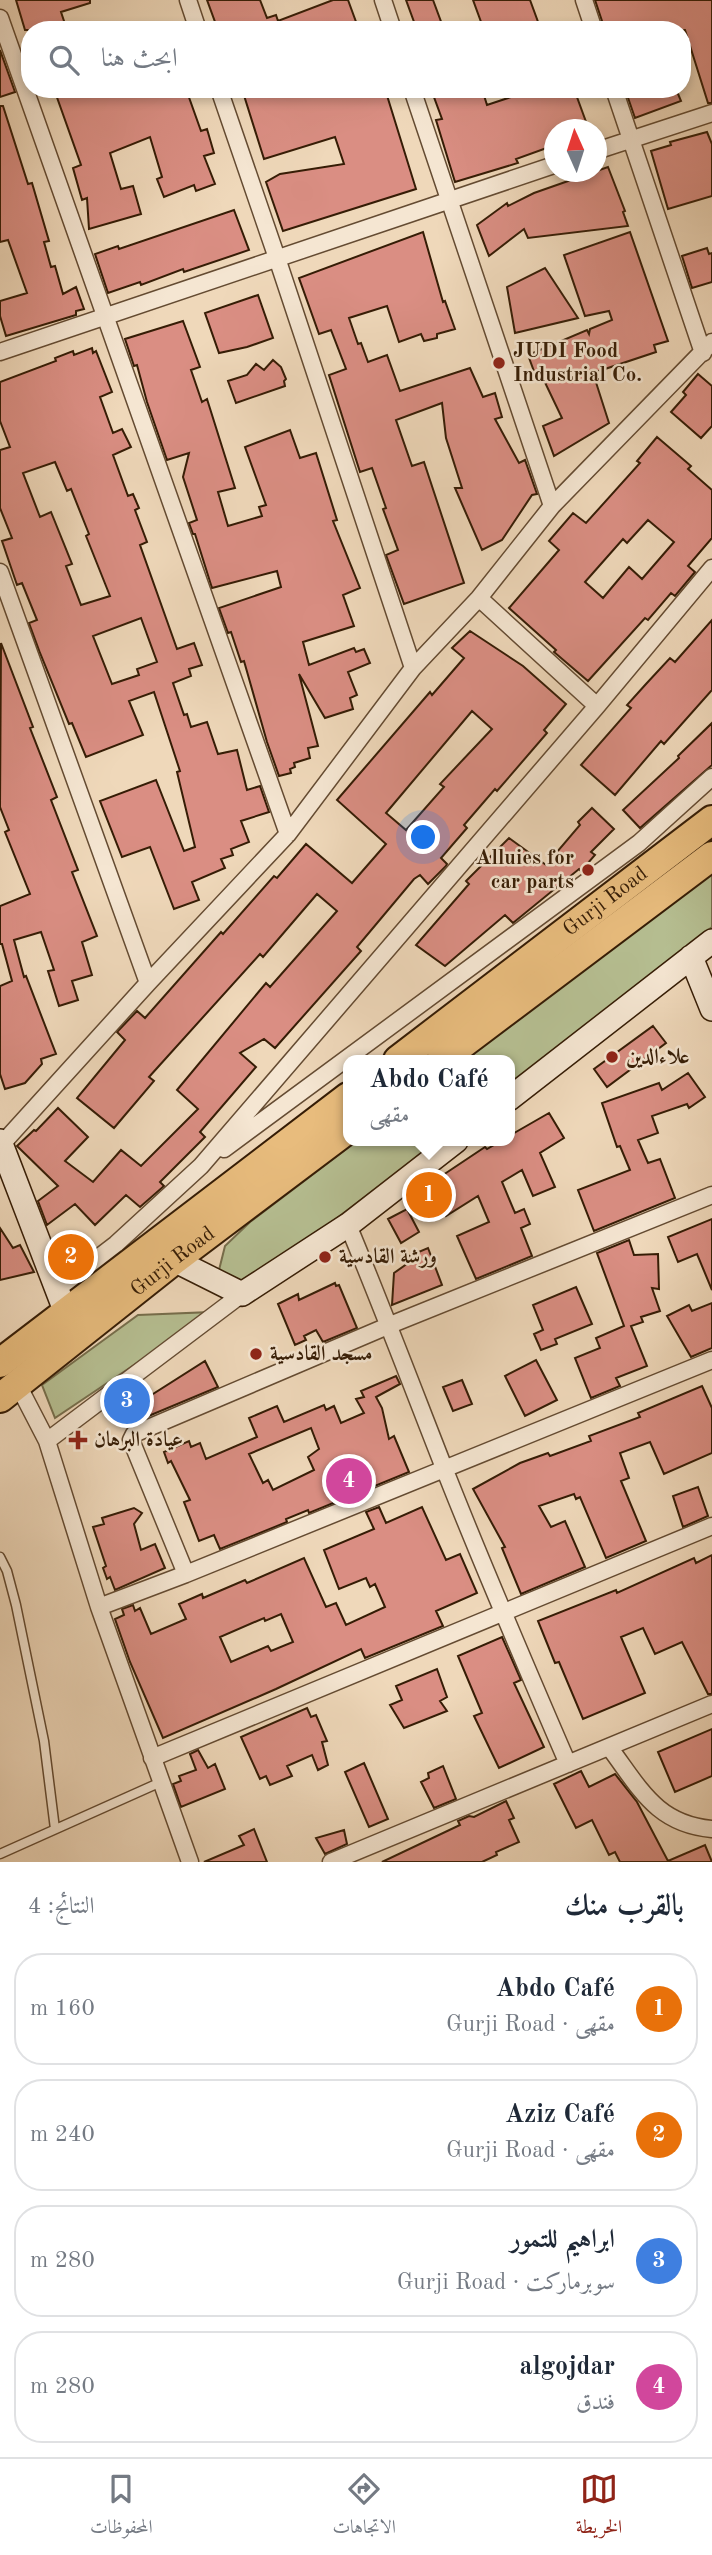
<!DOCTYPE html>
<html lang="ar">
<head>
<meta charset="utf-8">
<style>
  :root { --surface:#fff; --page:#f2f2f3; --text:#1f2937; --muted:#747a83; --line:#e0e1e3; --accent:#8f2418 }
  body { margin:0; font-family:"Old Standard TT",Amiri,serif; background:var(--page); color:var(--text); direction:rtl }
  .compass { position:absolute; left:544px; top:119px; width:63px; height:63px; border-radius:50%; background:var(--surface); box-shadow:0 4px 10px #0003; rotate:357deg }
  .you { position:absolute; left:424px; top:838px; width:24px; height:24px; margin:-18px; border:5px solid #fff; border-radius:50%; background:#1a73e8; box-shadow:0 0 0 10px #1a73e833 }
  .badge { display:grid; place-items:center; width:46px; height:46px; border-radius:50%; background:var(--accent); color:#fff; font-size:23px; font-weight:700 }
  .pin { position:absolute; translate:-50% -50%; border:4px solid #fff; box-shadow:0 2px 7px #0006 }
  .popup { position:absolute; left:343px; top:1055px; width:172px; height:91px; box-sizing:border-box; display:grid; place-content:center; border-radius:14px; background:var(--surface); filter:drop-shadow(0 2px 5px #0005); font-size:23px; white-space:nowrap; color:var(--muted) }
  .popup b { font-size:26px; color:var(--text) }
  .popup::after { content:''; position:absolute; left:50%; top:100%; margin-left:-14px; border:14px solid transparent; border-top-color:var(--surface) }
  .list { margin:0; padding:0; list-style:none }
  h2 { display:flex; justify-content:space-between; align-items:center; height:91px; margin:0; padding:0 28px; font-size:30px }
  h2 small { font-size:23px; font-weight:400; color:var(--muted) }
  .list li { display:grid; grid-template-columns:46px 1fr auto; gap:21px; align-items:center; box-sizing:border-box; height:112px; margin:0 14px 14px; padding:0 14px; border:2px solid var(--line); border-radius:28px }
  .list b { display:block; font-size:26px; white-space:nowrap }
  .list p { margin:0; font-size:23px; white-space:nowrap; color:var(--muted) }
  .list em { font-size:23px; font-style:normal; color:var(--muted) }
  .icon { flex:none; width:38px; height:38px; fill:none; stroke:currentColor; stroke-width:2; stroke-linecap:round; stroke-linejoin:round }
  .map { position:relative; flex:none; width:712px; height:1862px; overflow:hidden; direction:ltr }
  .search { position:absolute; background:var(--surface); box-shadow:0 4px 10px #0003; left:21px; right:21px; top:21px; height:77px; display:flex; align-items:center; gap:18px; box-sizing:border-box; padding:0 24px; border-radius:28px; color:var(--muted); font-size:26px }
  .sheet { height:595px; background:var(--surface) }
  nav { display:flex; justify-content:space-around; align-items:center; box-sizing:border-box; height:98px; border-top:2px solid var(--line); background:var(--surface); font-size:19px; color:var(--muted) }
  nav a { display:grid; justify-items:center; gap:4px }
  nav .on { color:var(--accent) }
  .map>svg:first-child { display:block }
  .green { fill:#b6bf92; stroke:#766e4c; stroke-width:2 }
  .building { fill:#da8e83; stroke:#351c05; stroke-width:2; fill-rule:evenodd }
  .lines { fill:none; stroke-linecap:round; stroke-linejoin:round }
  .lane-casing { stroke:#644b32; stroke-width:11 }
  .street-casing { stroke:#644b32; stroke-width:19 }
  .secondary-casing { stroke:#351c05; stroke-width:26 }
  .highway-casing { stroke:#351c05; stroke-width:32 }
  .lane { stroke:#f5e6d2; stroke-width:8 }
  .street { stroke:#f5e6d2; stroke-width:16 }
  .secondary { stroke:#f5e6d2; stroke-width:23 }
  .highway { stroke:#e8bc7d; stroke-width:28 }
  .poi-dot { fill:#8f2418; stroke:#f5e6d2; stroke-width:2.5 }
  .labels { text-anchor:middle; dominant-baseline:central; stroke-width:5; stroke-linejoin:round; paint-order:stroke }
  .poi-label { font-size:21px; font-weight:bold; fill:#351c05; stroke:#f5e6d2; text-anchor:start }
  .street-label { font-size:21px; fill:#351c05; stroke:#f5e6d2 }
</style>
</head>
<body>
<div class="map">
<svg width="712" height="1862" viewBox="0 0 712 1862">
  <rect width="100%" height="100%" fill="#efd8ba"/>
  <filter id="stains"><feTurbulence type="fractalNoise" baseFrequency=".00286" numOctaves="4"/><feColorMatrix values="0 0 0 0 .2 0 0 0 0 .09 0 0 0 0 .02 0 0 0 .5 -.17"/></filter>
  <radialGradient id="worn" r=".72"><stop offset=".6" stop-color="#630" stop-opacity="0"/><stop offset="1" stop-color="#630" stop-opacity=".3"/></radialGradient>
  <path class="green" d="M712,869V927L510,1087L509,1060H463Z
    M357,1141H439L329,1224L244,1282L219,1270L225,1246L250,1222Z
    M213,1312L55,1418L42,1385L138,1315Z"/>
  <path class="building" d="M16,0H90V3L61,12L67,30H25Z
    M207,0H260L267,18L276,15L278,21L333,0H348L359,30H218Z
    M406,0H433L443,27L436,30H417Z
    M473,0H530L541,30H484Z
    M595,0H712V103H708L685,30H605Z
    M0,50L15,92L0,97Z
    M54,89H186L201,131L207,129L214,153L204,156L215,184L196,191L194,185L164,197L157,179L162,177L150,137L110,153L121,189L133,186L141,214L89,229L87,198L82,200L73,168L81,165Z
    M242,89H385L416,189L283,231L266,182L280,174L344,164L335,137L264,159Z
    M431,89H482L487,105L514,96L512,89H574L589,130H555V145L516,159L518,163L455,182L436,120L442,119Z
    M625,89H676L681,101L635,118Z
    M0,106H3L28,184L32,183L49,241L44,242L51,267L55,266L63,294L76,287L84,309L76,311V315L6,336L0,316V301L27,293L8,240L0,242Z
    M707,132L712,144V196L668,209L651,151L671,145L670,142Z
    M608,167L625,211L623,212L628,226L528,238L524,229L489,256L477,225L507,203L508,206L534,193Z
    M234,210L249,250L184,272L183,269L141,285L140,282L108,293L95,254L118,246L119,249Z
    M423,232L443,302L445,301L455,329L437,334V338L424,341L421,334L399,342L387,306L349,318L358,344L361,343L368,362L387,355L400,391L470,368L483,397L495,393L502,417L495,419L519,463L525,460L537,494L532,495L502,540L482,550L455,488H462L446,438L442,403L396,420L412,466L424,462L464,583L404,604L386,555L398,550L383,509L386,508L372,468L360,472L329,375L346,369L331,330L319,334L299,278Z
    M630,232L668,341L654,345L656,352L593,373L609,423L554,456L543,426L562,418L540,372L535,374L528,355L587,330L589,334L590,329L612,320L609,311L585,316L564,255Z
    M707,248L709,254L712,253V282L692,288L682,256Z
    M545,268L578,318L515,333L507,287Z
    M258,295L273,338L247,347L219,353L205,313Z
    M183,321L200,367L191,370L202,402L207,399L235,488L218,492L228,526L262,516L259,507L266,505L245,447L290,430L300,458L316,453L337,520L333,521L360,588L343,595L354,626L303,642L309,665L354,648L356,652L364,649L370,663L348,672L357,695L350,698L353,709L325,718L299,674L318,746L308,748L310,758L294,763L295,767L290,769L291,773L279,776L267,742L244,661L241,662L231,632L228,633L219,608L281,587L277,571L212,588L195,534H193L189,523L197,520L183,477L189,453L167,460L147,402L137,365L134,366L125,339Z
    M92,348L93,353L96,351L112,392L100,397L113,433L122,429L131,447L113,455L128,496L133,494L139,508L135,510L147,542L140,545L177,649L194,643L202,665L189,669L191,676L173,683L184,715L187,714L191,727L207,722L218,754L237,750L247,790L260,786L269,812L241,821L249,842L231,849L233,855L221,859L225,868L192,882L199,900L174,909L150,847L122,857L100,801L156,780L184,851L195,847L177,772L180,771L154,692L129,701L143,735L86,757L72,723L69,724L40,653L29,623L37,620L22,583L17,585L2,541L12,538L0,508V450L10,447L0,421V382L56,361L55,358L73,351L74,355ZM55,462L67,491L71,489L89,534L86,536L110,596L81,605L66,566L72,564L51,512L40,517L23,473ZM141,618L157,662L137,669L139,675L112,684L93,636Z
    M273,360L281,367L286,379L284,381L285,386L236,403L228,381L247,375L256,364L264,370Z
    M698,374L712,386V426L701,438L671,412L686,395L683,392Z
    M657,437L691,466L688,469L712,490V538L688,566L695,572L675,596L671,593L648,620L645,618L588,681L554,652L556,650L509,608L559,550L549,541L573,513L586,523L640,463L637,461ZM648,520L674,542L642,579L629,567L603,598L585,582L623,539L627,543Z
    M712,620V690L664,744L661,741L615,795L581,765L631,708L627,705L646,684L670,658L675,662Z
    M470,631L523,666L566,704L544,730L547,733L497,791L495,789L464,825L467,828L441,858L447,864L446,866L428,884L420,875L414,879L357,947L361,951L275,1048L264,1039L240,1053L256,1067L200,1132L205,1137L160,1182L164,1186L140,1207L126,1195L95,1225L75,1204L47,1225L38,1201L58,1186L17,1146L34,1130L36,1131L58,1108L88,1137L65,1161L93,1182L121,1150L141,1166L198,1109L177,1090L266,983L270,987L337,911L317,894L263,957L260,954L149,1077L154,1081L114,1128L77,1098L125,1040L117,1032L137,1011L145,1018L221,932L223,934L274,876L277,878L306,844L352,883L386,844L337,800L430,692L432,695L464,658L452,648ZM472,711L492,729L440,784L444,787L406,830L386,813Z
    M1,643L33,727L30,728L57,797L51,800L78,870L72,872L97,936L82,942L92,975L72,981L78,1000L59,1006L48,971L54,970L41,932L14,940L24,977L26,976L56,1054L41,1059L42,1064L25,1083L5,1089L0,1074V986L12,981L2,944H0V906L30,894L5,832L9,830L0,807Z
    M712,723V765L640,828L623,810L679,758L678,756Z
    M592,808L614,829L591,852L595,855L581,871L579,869L513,923L505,915L445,966L416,945L469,884L466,881L509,838L546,865L580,825L578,822Z
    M653,1026L666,1043L607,1087L594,1069Z
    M688,1073L705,1097L689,1108L687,1104L652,1116L658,1133L638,1140L648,1163L660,1159L675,1198L594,1231L578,1190L630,1170L620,1146L617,1147L602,1103L659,1083L662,1090Z
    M549,1113L564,1138L540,1153L555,1187L533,1196L522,1170L502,1182L515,1213L524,1209L530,1224L521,1228L532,1256L476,1279L457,1236L489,1222L478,1196L446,1216L431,1183L485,1147L487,1149L501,1141H509V1136Z
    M407,1209L419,1232L401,1243L388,1219Z
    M712,1219V1290L697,1254L678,1262L668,1237Z
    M0,1228L13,1248L20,1245L34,1272L0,1280Z
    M629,1240L634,1255L658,1254L659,1289L652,1288L660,1311L641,1317L643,1322L631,1326L647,1366L616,1378L620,1386L591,1398L575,1358L600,1348L596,1338L624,1326L597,1253Z
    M428,1248L442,1285L392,1305L394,1273L411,1261L409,1256Z
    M335,1283L336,1286L339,1285L357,1328L323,1342L316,1330L304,1336L306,1340L295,1345L278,1304L298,1294L299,1300Z
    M576,1287L592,1324L555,1339L557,1344L541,1350L534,1334L543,1330L533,1305Z
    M712,1303V1348L691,1357L667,1316L689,1305L692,1311Z
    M536,1360L557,1400L525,1416L505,1376Z
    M205,1361L218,1387L139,1420L131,1408Z
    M396,1376L400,1384L376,1397L382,1408L389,1439L394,1436L409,1472L309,1513L308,1510L286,1519L287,1522L220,1549L214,1535L199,1541L184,1502L190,1500L171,1461L168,1463L164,1452L189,1441L191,1447L200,1443L206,1459L257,1437L249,1418L277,1406L284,1422L324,1405L326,1410L334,1406L341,1423L364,1413L356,1399L364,1397L361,1391ZM311,1428L319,1449L308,1457L314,1470L273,1490L268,1480L263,1483L249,1454Z
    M462,1380L472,1404L453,1411L443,1387Z
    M702,1386L712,1408V1453L664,1474L650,1442L620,1453L629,1478L621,1481L646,1541L606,1558L580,1497L576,1499L574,1494L539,1506L551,1527L565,1521L585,1567L521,1594L502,1548L505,1547L473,1489L520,1463L548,1453L550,1456L591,1441L589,1436L640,1417L638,1413Z
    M698,1487L708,1516L683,1527L673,1496Z
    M379,1507L386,1523L422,1507L446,1560L460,1554L477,1593L436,1611L443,1626L365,1658L361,1649L276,1689L163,1738L130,1662L115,1619L124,1615L122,1609L133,1605L135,1611L140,1608L151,1634L186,1619L179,1604L202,1594L203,1598L245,1580L247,1583L304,1558L326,1607L336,1603L346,1625L385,1607L375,1584L370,1587L366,1578L339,1589L324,1550L374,1529L366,1512ZM281,1614L293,1642L271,1651L268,1646L231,1662L220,1637L264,1618L265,1621Z
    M134,1508L142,1513L134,1524L141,1550L155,1544L165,1568L115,1590L110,1577L107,1579L103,1568L106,1566L93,1527L104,1524L102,1518Z
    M712,1555V1694H708L682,1642L655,1654L643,1628L621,1637L645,1693L583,1719L559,1662L555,1663L538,1621L616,1590L617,1593L694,1558L696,1563Z
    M502,1637L521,1680L514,1683L544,1747L499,1768L474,1716L482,1713L458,1656Z
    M437,1669L447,1697L440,1701L447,1711L404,1728L390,1705L402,1700L396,1686Z
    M307,1708L311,1717L316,1715L327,1741L322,1742L328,1765L318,1770L312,1755L287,1766L292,1776L270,1785L266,1776L260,1779L241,1737Z
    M712,1729V1776L675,1792L658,1752Z
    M198,1750L208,1768L215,1764L225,1789L181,1807L173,1784L181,1781L179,1776L196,1770L190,1754Z
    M364,1763L388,1819L369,1827L345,1772Z
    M443,1766L456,1799L434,1808L421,1782L429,1778L428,1773Z
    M581,1771L589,1787L615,1774L637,1802L668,1861L705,1845L712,1862H620L615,1852L609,1855L592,1820L576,1828L554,1784Z
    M506,1801L514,1818L509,1820L519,1842L496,1852L497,1855L482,1862H382L460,1825L458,1821L469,1816L474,1817Z
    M254,1829L267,1862H204L244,1845L239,1836Z
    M344,1830L347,1844L325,1854L316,1838Z"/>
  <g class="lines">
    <g class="lane-casing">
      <path id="lane" d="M0,1557L7,1571L16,1605L44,1741L55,1829
        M0,1854L161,1782"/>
    </g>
    <g class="street-casing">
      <path id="street" d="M188,0L198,30
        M383,0L393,30
        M584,0L594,30
        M0,18L288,834
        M219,89L277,258L413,668
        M412,89L552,506
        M614,89L703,353
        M596,151L712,113
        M0,352L554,165
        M0,572L148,983
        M479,598L597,706
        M1,1145L148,983L288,834L413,668L479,598L552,506L712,342
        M224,1149L639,843L712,777
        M348,1225C383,1309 415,1394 448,1478C486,1574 527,1669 568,1764
        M56,1290L116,1244L201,1166L597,706L712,568
        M18,1385L47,1441L99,1607L190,1862
        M47,1441L242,1294
        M186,1574L131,1440L134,1434L390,1325L712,1195
        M99,1607L186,1574L712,1360
        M609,1747C640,1788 656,1824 712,1829
        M152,1758L712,1526
        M331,1862L712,1704"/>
    </g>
    <g class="secondary-casing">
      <path id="secondary" d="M691,957L712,1009
        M509,1099L712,941
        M0,1141L66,1313
        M174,1260L242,1294L348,1225L456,1141"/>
    </g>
    <g class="highway-casing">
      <g id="highway">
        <path id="s1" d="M398,1060L712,820"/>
        <path d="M441,1060L712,856"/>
        <path d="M0,1363L348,1097"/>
        <path id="s2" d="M0,1398L174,1260L348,1129"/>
      </g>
    </g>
    <use href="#lane" class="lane"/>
    <use href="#street" class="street"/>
    <use href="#secondary" class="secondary"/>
    <use href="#highway" class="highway"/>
  </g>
  <g class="poi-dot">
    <circle cx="499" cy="363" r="7"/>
    <circle cx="588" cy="870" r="7"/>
    <circle cx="612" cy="1057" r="7"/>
    <circle cx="325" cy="1257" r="7"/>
    <circle cx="256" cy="1354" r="7"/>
    <path d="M74.5 1429.5h7v7h7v7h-7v7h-7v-7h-7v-7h7z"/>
  </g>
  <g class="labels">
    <g class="poi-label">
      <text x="513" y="351">JUDI Food<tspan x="513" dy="24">Industrial Co.</tspan></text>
      <text x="574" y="858" text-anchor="end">Alluies for<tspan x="574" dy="24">car parts</tspan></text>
      <text x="626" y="1057">علاءالدين</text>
      <text x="339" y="1257">ورشة القادسية</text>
      <text x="270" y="1354">مسجد القادسية</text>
      <text x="94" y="1440">عيادة البرهان</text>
    </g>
    <g class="street-label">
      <text stroke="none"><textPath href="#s1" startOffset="261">Gurji Road</textPath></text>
      <text stroke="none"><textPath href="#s2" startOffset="220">Gurji Road</textPath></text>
    </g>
  </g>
  <rect width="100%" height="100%" filter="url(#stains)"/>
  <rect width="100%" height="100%" fill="url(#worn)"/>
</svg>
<svg class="compass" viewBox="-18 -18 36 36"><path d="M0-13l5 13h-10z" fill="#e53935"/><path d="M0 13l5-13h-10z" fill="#747a83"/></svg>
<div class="you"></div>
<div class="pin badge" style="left:429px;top:1195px;background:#e8710a">1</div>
<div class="popup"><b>Abdo Café</b>مقهى</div>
<div class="pin badge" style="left:71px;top:1257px;background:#e8710a">2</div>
<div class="pin badge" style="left:127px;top:1401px;background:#3f7fe0">3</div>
<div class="pin badge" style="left:349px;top:1481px;background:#d1479c">4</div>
<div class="search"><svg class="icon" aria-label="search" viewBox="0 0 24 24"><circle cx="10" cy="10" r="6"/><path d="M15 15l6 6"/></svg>ابحث هنا</div>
</div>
<section class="sheet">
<h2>بالقرب منك<small>النتائج: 4</small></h2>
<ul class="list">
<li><span class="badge" style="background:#e8710a">1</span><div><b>Abdo Café</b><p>مقهى · Gurji Road</p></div><em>160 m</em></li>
<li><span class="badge" style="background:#e8710a">2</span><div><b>Aziz Café</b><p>مقهى · Gurji Road</p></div><em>240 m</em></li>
<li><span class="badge" style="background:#3f7fe0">3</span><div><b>ابراهيم للتمور</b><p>سوبرماركت · Gurji Road</p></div><em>280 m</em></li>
<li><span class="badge" style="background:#d1479c">4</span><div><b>algojdar</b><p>فندق</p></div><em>280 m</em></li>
</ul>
</section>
<nav>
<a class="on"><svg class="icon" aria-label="map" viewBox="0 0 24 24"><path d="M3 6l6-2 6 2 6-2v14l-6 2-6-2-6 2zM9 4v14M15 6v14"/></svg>الخريطة</a>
<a><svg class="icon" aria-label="directions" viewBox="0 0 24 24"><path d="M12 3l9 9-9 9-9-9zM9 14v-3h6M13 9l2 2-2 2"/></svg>الاتجاهات</a>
<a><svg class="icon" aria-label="saved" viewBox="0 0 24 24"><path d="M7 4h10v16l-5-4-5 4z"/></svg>المحفوظات</a>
</nav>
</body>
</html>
